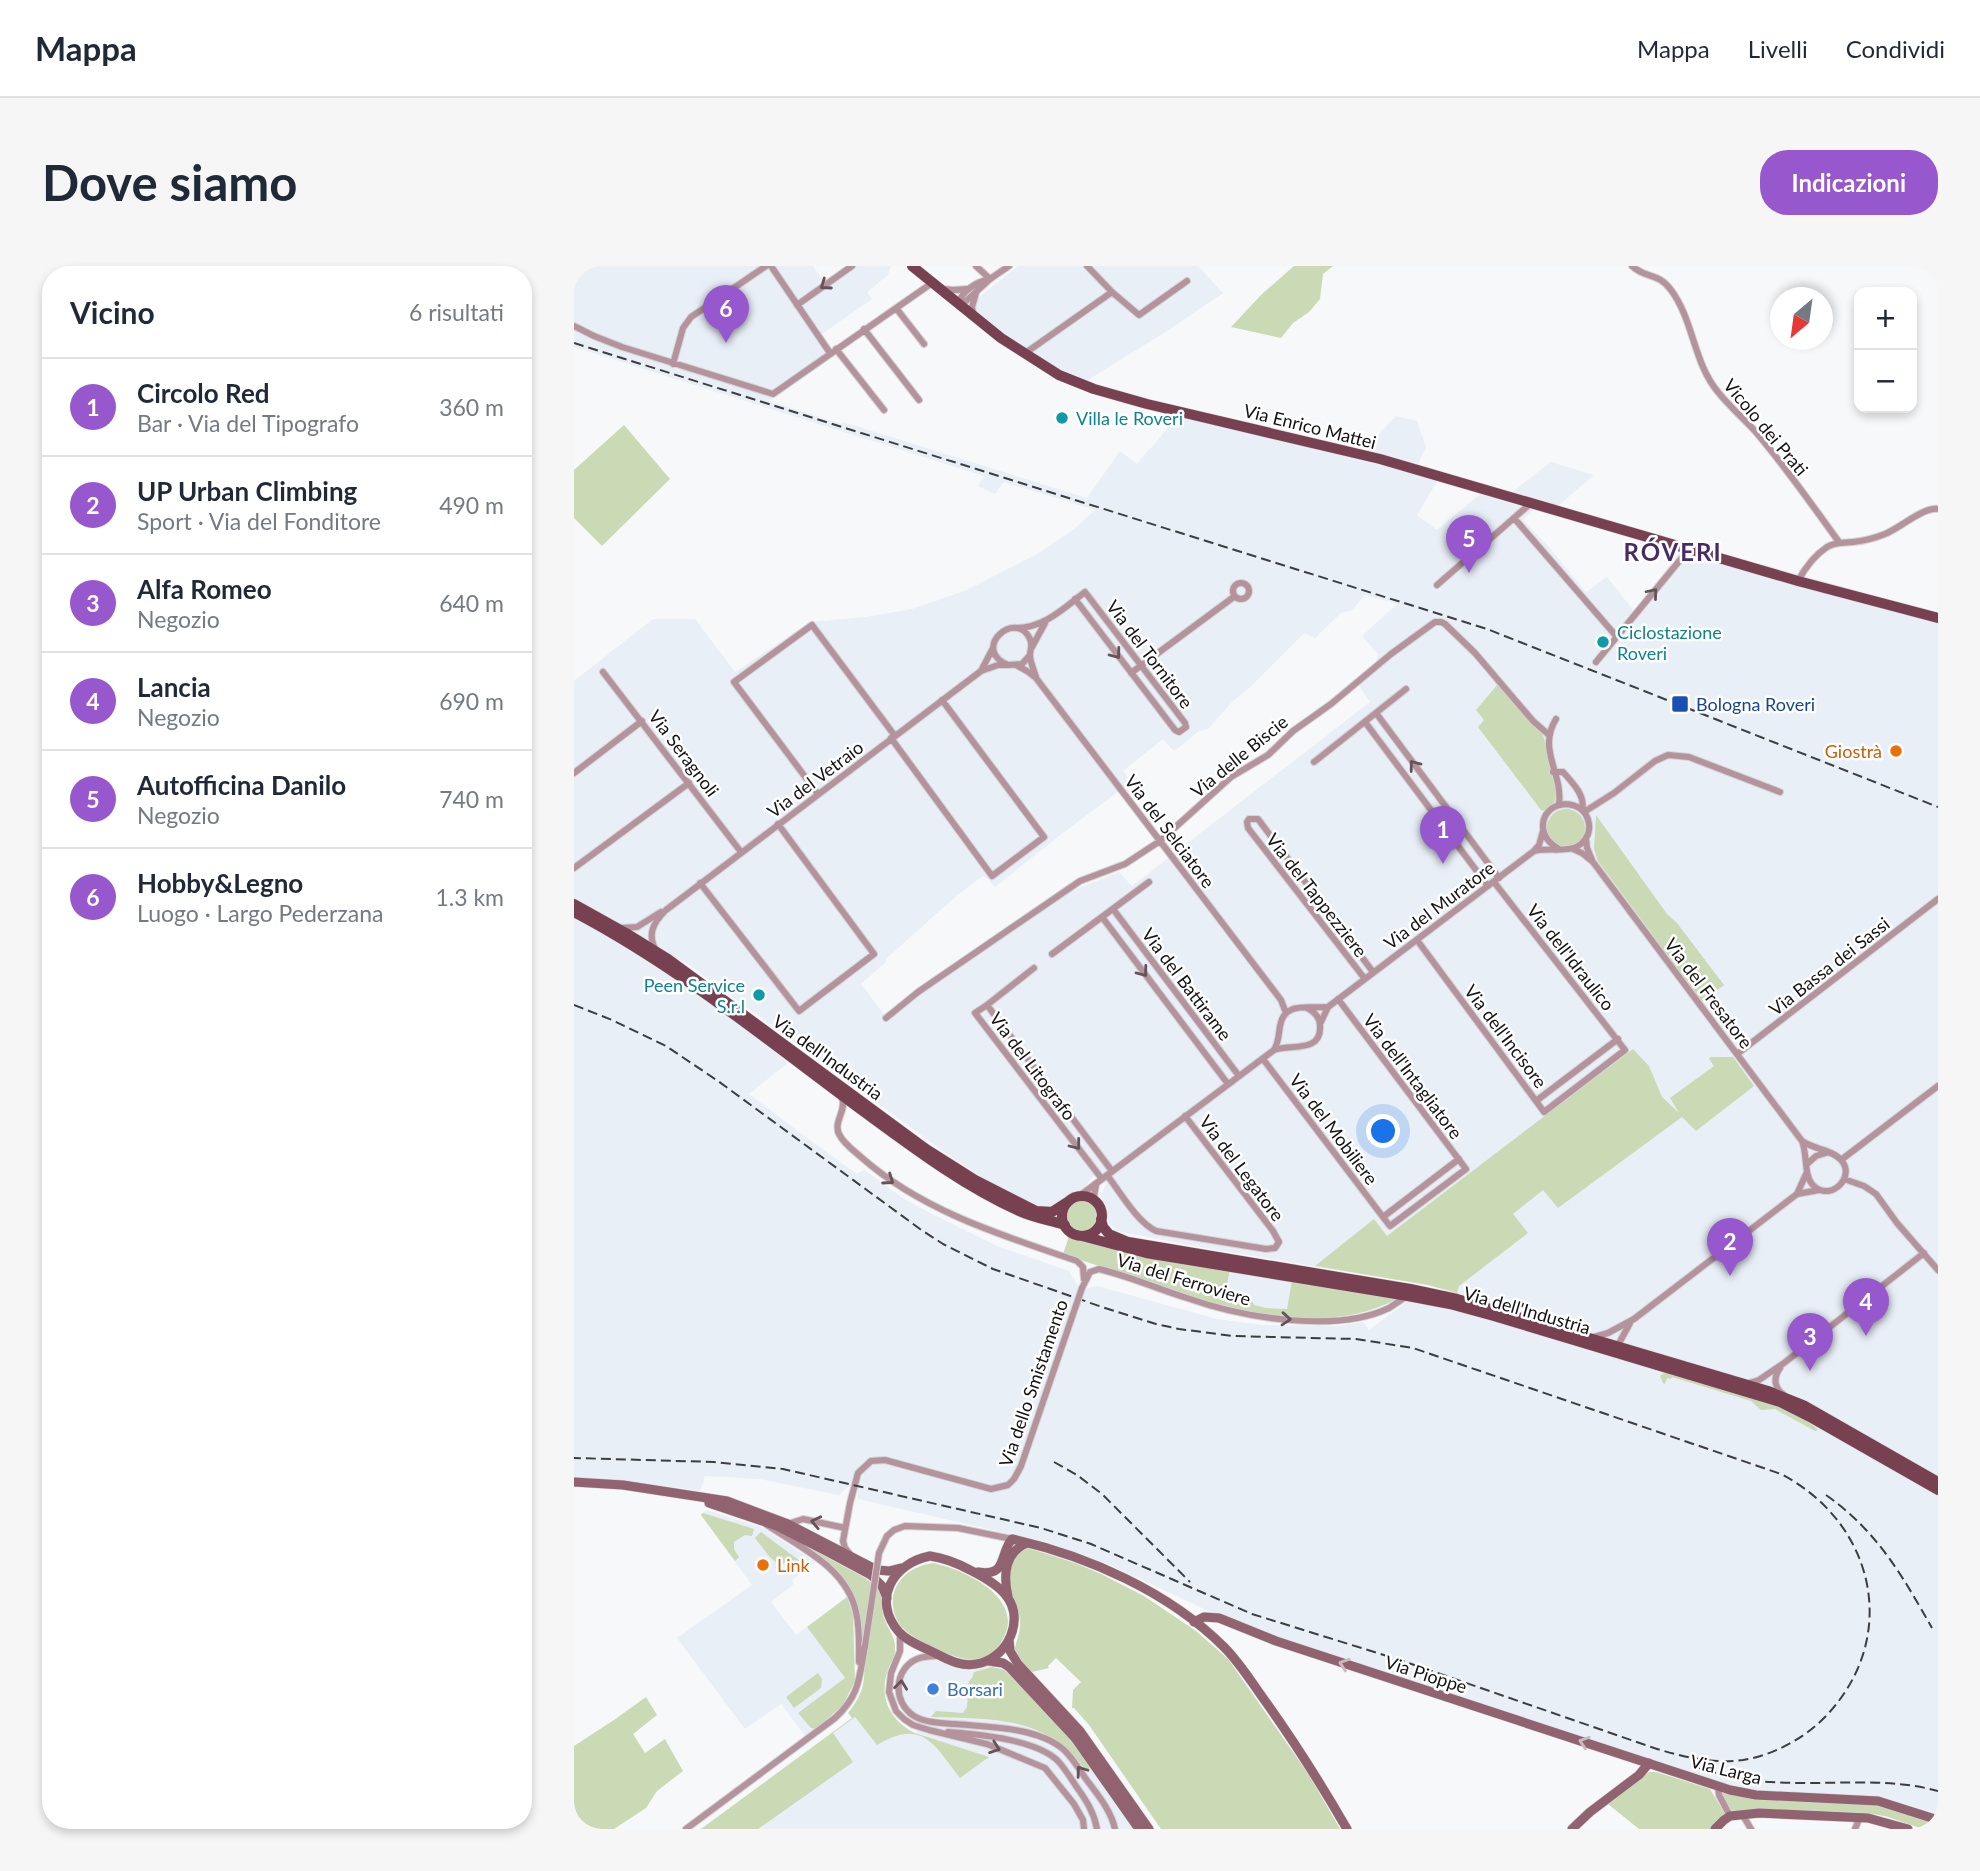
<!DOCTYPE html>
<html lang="it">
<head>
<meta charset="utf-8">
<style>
  :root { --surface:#fff; --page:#f6f6f7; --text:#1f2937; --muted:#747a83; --line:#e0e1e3; --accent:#9757cd }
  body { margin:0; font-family:Lato,sans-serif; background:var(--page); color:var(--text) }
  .controls { position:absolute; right:21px; top:21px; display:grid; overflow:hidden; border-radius:14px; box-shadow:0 4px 10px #0003 }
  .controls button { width:63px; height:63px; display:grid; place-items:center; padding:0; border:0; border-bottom:2px solid var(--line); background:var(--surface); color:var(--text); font:35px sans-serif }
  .compass { position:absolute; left:1196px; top:21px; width:63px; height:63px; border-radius:50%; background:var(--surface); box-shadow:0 4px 10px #0003; rotate:209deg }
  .you { position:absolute; left:810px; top:866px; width:24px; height:24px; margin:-18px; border:5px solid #fff; border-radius:50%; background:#1a73e8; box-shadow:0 0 0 10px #1a73e833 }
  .badge { display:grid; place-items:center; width:46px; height:46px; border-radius:50%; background:var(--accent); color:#fff; font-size:23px; font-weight:700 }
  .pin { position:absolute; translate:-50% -58px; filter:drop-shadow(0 2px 4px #0008) }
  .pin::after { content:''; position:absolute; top:37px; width:24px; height:21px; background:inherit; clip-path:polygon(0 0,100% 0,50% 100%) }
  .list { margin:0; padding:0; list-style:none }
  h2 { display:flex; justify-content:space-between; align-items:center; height:91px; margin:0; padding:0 28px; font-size:30px }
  h2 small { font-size:23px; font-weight:400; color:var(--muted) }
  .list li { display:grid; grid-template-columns:46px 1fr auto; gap:21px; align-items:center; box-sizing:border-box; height:98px; padding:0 28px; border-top:2px solid var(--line) }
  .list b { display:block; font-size:26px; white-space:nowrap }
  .list p { margin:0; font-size:23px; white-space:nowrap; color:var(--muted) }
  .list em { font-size:23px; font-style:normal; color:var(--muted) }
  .map { position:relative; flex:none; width:1364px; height:1563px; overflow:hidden; border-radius:28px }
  header { display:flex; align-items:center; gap:42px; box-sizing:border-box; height:98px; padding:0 35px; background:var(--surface); border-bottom:2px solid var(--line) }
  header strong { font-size:33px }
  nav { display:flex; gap:38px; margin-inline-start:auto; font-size:24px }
  .intro { display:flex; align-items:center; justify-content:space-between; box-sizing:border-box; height:168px; padding:0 42px }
  h1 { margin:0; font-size:49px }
  .button { padding:18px 32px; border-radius:28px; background:var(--accent); color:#fff; font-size:24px; font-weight:700 }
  main { display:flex; gap:42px; padding:0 42px }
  aside { flex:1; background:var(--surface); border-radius:28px; box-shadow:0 4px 10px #0003 }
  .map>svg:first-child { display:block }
  .built { fill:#e8eff6; fill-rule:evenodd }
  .green { fill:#c9dab4 }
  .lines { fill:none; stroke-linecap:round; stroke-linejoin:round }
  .street-casing { stroke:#d3d3d4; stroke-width:8 }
  .secondary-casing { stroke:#d3d3d4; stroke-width:10 }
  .primary-casing { stroke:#d3d3d4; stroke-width:11 }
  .street { stroke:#b4939c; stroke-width:6 }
  .secondary { stroke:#916370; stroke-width:9 }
  .primary { stroke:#774152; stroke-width:10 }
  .rail { stroke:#3d3d3e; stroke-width:2; stroke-dasharray:10 5; stroke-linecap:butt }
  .street-bridge-casing { stroke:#d3d3d4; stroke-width:8; stroke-linecap:butt }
  .street-bridge { stroke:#b4939c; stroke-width:6 }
  .oneway { stroke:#645358 }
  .oneway2 { stroke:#ceb9bf }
  .culture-dot { fill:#0f9aa8; stroke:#fff; stroke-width:2.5 }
  .transit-dot { fill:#1a4fb4; stroke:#fff; stroke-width:2.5 }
  .food-dot { fill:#e8710a; stroke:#fff; stroke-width:2.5 }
  .shop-dot { fill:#3f7fe0; stroke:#fff; stroke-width:2.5 }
  .labels { text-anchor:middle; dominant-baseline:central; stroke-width:5; stroke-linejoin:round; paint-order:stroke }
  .culture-label { font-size:18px; fill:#0d838f; stroke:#fff; text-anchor:start }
  .street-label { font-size:18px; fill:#131314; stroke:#fff }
  .transit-label { font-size:18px; fill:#164399; stroke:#fff; text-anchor:start }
  .food-label { font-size:18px; fill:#c56008; stroke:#fff; text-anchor:end }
  .shop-label { font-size:18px; fill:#366cbe; stroke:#fff; text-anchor:start }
  .district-label { font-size:24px; font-weight:bold; letter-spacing:2px; fill:#492b64; stroke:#fff }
</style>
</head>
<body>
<header>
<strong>Mappa</strong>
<nav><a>Mappa</a><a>Livelli</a><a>Condividi</a></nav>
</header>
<div class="intro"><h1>Dove siamo</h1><a class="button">Indicazioni</a></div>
<main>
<aside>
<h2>Vicino<small>6 risultati</small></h2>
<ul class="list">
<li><span class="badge">1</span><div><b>Circolo Red</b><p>Bar · Via del Tipografo</p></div><em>360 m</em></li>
<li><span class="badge">2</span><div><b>UP Urban Climbing</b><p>Sport · Via del Fonditore</p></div><em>490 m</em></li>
<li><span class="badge">3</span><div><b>Alfa Romeo</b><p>Negozio</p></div><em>640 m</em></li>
<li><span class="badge">4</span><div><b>Lancia</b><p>Negozio</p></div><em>690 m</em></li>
<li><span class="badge">5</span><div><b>Autofficina Danilo</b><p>Negozio</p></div><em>740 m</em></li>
<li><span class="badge">6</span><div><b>Hobby&amp;Legno</b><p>Luogo · Largo Pederzana</p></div><em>1.3 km</em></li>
</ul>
</aside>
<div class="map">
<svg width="1364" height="1563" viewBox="0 0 1364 1563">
  <rect width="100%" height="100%" fill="#f7f8f9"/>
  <path class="built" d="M0,0H239L253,20L281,0H317L314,9L293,26L298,33L248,68L262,88L195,135L267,158L269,156L513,232L546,185L563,198L604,150L749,184L864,214L843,249L863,264L906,228L959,244L949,254L975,281L1012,326L1033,311L1060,345L1105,287L1114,290L1119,289L1176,306L1183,297L1364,347V1210L1218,1128L883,1027L854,1019L625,981L543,965L535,957L527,929L532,918L520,909L510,922L483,938L472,943L420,919L370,886L115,699L0,633V415L79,353H121L161,406L236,356L292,351L338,343L393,324L463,288L499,264L521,244L430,216L421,228L404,220L410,210L0,81ZM791,329L823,338L788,370L804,388L802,399L782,415L796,436L558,620L545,606L505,622L502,618L312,751L287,718L312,696V693L381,631L409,610L414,613L421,621L490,566L557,516L549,505L589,473L599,484L603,483L625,465L634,463L658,436L675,422L730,367L741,372L767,347L778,344Z
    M444,0H624L649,27L590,67L512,115L482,101L444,77L403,48L401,38L404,32Z
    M822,150L843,155L852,181L844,198L790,184Z
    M977,196L1020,209L984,240L936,228Z
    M0,650L32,667L94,706L216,795L175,828L233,872L283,908L290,904L330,933L360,949L423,980L495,1005L504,1020L511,1023L523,1020L643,1053L688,1059L765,1060L789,1056L795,1064L835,1034L878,1042L919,1053L1220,1146L1364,1228V1548L1328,1537L1302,1531L1192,1526L1166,1523L669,1361L534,1298L475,1277L284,1233V1222L275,1220L265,1229L186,1213L131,1210L126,1225L63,1216L0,1211Z
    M656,1004L718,1014L713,1043L692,1042L680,1039L677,1035L656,1029L654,1027L653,1019Z
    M132,1244L187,1261L241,1296L218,1314L220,1318L197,1336L222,1369L233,1361L278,1422L255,1452L232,1471L207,1438L171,1463L103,1372L178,1319L127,1249Z
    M351,1394L364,1395L397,1405L417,1398L429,1399L497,1471L561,1563H127L286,1446L341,1467L356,1451L348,1450L337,1444L330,1432L328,1418L333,1406L338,1401Z"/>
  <path class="green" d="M720,0H759L749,8L746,33L735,46L719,57L707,72L657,61L688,28Z
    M50,159L96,213L28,280L0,252V204Z
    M924,418L968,467L970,472L982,527L980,538L972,545L967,544L904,461L910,454L902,444Z
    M973 562a19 19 0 1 1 38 0a19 19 0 1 1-38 0Z
    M1022,549L1093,648L1103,657L1150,719L1128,736L1024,595L1020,583Z
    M1059,783L1075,800L1088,831L1105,847L1096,832L1140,800L1135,793L1137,791H1159L1180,820L1122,865L1108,851L984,942L969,924L939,948L954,967L885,1020L883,1027L854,1019L741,1000L800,953L813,970Z
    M493 950a15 15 0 1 1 30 0a15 15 0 1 1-30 0Z
    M495,970L656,1004L653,1019L655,1028L678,1035L680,1039L692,1042L713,1043L718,1014L824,1032C765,1065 693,1051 631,1036L489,988Z
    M1090,1107L1102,1108C1140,1119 1219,1136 1244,1164L1241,1165L1201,1143L1187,1144L1177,1135L1098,1111L1097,1113L1093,1112L1091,1118L1089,1117L1086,1110Z
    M129,1247L180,1263L178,1270L171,1269L160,1276V1283L165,1291L161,1295L127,1249Z
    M187,1266L234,1301L223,1309L213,1295L206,1300L195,1290L181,1272Z
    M212,1269L291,1312L306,1324C308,1334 307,1343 310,1352C313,1362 322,1371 321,1383C321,1391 317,1396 314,1403C304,1431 316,1455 341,1467L415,1491L386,1512C360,1478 348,1452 303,1479L281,1451L259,1467L279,1496L184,1563H127L278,1452L274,1447C282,1437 289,1426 290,1412C291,1404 289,1394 288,1385C286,1358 286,1334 269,1312C255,1293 231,1282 212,1269Z
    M454,1282L501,1297L527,1308L570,1330L622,1365L654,1393L735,1509L766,1563H587L515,1459L500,1442H498L499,1424L507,1416L482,1392L474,1400L475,1402L458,1406C427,1384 448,1380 446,1354C445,1342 439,1334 436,1323C433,1315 436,1299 441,1292C444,1287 449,1285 454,1282Z
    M359,1297C389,1303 450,1331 430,1371C426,1380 418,1389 407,1393C389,1399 337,1374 326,1359C307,1329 328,1301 359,1297Z
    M273,1331L279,1348L281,1415L269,1439L242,1463L237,1462L224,1447L271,1412L233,1361Z
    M418,1401L430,1404L452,1425L494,1471L516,1502L512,1505C473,1449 418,1453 357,1451L362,1445L389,1447L393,1441L395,1415L398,1412L400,1406Z
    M244,1407L248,1413L247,1422L220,1442L212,1431Z
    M72,1431L83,1449L59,1468L71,1487L91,1473L109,1505L83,1525L72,1542L40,1563H0V1480L40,1454Z
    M1075,1506H1082L1136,1523L1151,1548L1136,1563H1065L1034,1538Z
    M1149,1527L1167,1530L1298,1539L1317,1542L1364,1557V1563H1349L1311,1550L1291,1547L1190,1543L1156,1545L1148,1528Z"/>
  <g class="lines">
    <g class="street-casing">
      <path id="street" d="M197,0L256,87
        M402,0L416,13
        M513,0L538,26L565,49L613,15
        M1058,0C1072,13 1084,6 1097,24C1120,55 1119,96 1144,126C1155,140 1169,152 1181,165C1211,200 1238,239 1265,276
        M369,23L379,24L393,23
        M384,38L392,35L416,13L435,0
        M384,38C388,25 402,16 416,13
        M223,39L278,0
        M322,42L350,78
        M400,51L398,41L402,27
        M0,60L20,70L48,81L199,128L358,17
        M290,63L345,134
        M262,83L310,144
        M450,88L538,26
        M99,98L109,62L117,51L192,0
        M940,252L1043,371
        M1224,315C1231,302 1241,289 1253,281C1261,276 1269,277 1279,276C1289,275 1301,272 1311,268C1326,262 1349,241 1364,243
        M659 325a8 8 0 1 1 16 0a8 8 0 1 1-16 0Z
        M863,319L956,238
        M442,362C470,362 490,342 511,326L611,457L612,461L605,466L601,464L501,333
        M458,381L471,357
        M456,389L448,398L434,399C396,383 442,342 456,373C459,380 456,383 456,389C456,396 460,404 462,411
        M1022,396L1116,282
        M442,399L453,405L462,412L707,734L712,747
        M408,403L419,382
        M29,406L167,586
        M557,407L661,330
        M802,447L925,612
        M982,453C963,484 989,507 985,538
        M791,456L914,620
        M317,472L418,610L470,571L368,434
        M740,496L832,423
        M979,506H989C998,516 1012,530 1008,544
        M0,507L68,455
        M244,528L160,416L238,359L321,470
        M1010,546L1040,527L1081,495L1094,489L1115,491L1206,526
        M1012,572L1013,582L1018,594
        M999,583L1008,587L1019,596L1228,875C1234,890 1229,912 1241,921C1258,935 1282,910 1267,894C1259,884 1239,883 1228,875
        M960,585C975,581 997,588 1008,577C1013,572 1016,565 1015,558C1011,529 967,533 969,562C970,572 976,578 985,583
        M0,602L115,517
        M920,616L1051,784L970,846L962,835
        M126,617L225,745L300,688L204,558
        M539,643L665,810
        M528,651L654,818
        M46,662L63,661L87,646
        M843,674L962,835L1044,773
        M82,685C73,668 79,657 92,644L407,405L424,399H434
        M478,688L575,616
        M791,713L674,562L673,556L675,553H684L799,706
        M764,733L892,903L816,960L809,951
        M413,739L460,702
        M312,752L344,726L506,615L551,598L586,575L657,511L694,489L719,465L757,438L817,388L861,356H867L871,358L901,387L959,455L975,469
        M747,756L754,741L960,585L965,579L969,565
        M700,784C706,774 704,766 707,756C713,735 738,743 754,741
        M1163,788L1364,633
        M689,793L809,951L885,893
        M268,832C273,844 259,856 265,868C269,877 280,885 287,891C348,945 427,969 503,995L509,1001L510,1013
        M1267,894L1364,820
        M1233,898L1242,890L1252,887
        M1232,908L1223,928L1245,924
        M533,909C546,926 563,956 582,965L692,983L701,982L705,976L699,965L611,850
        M528,913L401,747L413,739L538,905
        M1270,913L1290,920L1302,928L1323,957L1364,1004
        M522,919L520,930L523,937
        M504,931L700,784C716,778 748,787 746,760C746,751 741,746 733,742
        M508,1022L516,1006L525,1003C555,1010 584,1023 613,1032C667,1051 761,1068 815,1042C821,1038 827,1034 833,1030
        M1020,1071L1034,1067L1060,1053L1223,928
        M1043,1081L1056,1057
        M1206,1102C1199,1112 1200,1122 1210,1129
        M1175,1117L1185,1114L1210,1097L1350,987
        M214,1258L229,1253L271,1262
        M193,1259C227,1282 273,1302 282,1346C286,1362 285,1379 285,1396
        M384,1262L438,1273
        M276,1288L271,1282L269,1275L276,1237L284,1207L297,1195L311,1194L417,1223L434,1219L440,1213L447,1200
        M326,1367V1385L317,1407L315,1426L322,1445L330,1453L339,1459L355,1464L413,1478L471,1502L500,1538L509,1554L510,1563
        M364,1390C357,1390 350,1390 343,1393C320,1403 318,1436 340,1450C352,1457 367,1457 381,1458C414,1461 463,1461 489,1483C498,1491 505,1503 512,1513C523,1528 537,1544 541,1563
        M374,1466C404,1468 460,1473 483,1494C490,1501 496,1511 502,1520C512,1534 520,1546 523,1563
        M1144,1521L1145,1529L1156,1550
        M1168,1548L1177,1563
        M112,1563L261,1452C286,1429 285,1412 291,1380
        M1281,1563L1286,1551"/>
    </g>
    <g class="secondary-casing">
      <path id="secondary" d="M0,1216L49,1219L153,1235L214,1258L303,1304L315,1305L327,1302
        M135,1237L203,1260L254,1286L297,1309L308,1320L313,1332
        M438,1273C514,1290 595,1326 650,1381C665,1396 677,1415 689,1432C720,1475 747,1518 773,1563
        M356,1290C371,1292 383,1297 396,1304C422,1317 450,1334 437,1369C432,1382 421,1393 407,1397C390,1402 376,1395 361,1387C349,1381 334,1376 325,1366C297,1334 319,1297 356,1290Z
        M404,1306C434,1311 425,1288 438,1273
        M434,1330C429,1309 431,1286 453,1277
        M620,1356L630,1351L645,1352L702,1375L1156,1524L1182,1529L1304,1535L1364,1554
        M435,1373L436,1385L444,1398L506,1465L575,1563
        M415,1395L429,1397L435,1401L501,1472L565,1563
        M998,1563L1016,1546L1065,1509L1075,1497
        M1141,1563L1150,1554L1156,1550L1185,1547L1294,1552L1334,1563"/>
    </g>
    <g class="primary-casing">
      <path id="primary" d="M338,0L427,72L485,109L520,123L573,138L806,193L1224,315L1364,352
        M0,638L52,667L94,693L352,883L401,914L462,945L478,946L495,935
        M0,646C105,701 198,778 293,848C342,884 390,920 445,945C460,952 475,954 491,959
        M488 950a20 20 0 1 1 40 0a20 20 0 1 1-40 0Z
        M527,953L529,961L535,968L554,976L836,1023L883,1033L1194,1125L1231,1140L1364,1216
        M508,970L572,987L834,1030L876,1038L920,1050L1206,1136L1236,1151L1364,1224"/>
    </g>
    <use href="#street" class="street"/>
    <use href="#secondary" class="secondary"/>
    <use href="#primary" class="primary"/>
    <path class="rail" d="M0,77L913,363L1364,541
      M0,739L38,754L92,780L144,815L346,963L369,978L419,1003L528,1041L582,1058L605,1063L659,1070L782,1073L839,1082L1207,1208C1301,1257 1327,1371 1252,1450C1231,1472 1200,1489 1169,1494C1138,1498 1109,1491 1080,1482L826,1394L678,1348L517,1278L467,1262L209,1203L140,1196L0,1192
      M480,1196L503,1209L528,1228L616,1316
      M1252,1229C1303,1265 1328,1309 1358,1362
      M1118,1500C1144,1508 1171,1515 1197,1516C1254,1520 1309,1510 1364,1525"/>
    <g class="street-bridge-casing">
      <path id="street-bridge" d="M447,1200L508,1022
        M291,1380L305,1287L313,1270L320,1264L331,1260L384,1262"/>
    </g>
    <use href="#street-bridge" class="street-bridge"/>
  </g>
  <defs><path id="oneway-chevron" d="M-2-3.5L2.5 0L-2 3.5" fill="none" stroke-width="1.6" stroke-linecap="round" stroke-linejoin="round" transform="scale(1.75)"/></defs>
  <g class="oneway">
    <use href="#oneway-chevron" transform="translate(251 19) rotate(145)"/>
    <use href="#oneway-chevron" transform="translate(1079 327) rotate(-50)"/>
    <use href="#oneway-chevron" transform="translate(542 388) rotate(53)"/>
    <use href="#oneway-chevron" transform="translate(840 499) rotate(-127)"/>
    <use href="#oneway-chevron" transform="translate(569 706) rotate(53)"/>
    <use href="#oneway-chevron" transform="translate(502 879) rotate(52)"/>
    <use href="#oneway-chevron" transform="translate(315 914) rotate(35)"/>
    <use href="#oneway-chevron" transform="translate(712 1053) rotate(4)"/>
    <use href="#oneway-chevron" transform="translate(242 1256) rotate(-168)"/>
    <use href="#oneway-chevron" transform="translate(327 1419) rotate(-83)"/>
    <use href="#oneway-chevron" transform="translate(421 1482) rotate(20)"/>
    <use href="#oneway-chevron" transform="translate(507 1505) rotate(-126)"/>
  </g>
  <g class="oneway2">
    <use href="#oneway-chevron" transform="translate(770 1398) rotate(-162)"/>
    <use href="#oneway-chevron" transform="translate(1010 1476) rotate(-162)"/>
  </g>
  <g class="culture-dot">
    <circle cx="488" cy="152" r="7"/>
    <circle cx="1029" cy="376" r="7"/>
    <circle cx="185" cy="729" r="7"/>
  </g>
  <rect class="transit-dot" x="1097" y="429" width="18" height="18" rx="3.5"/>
  <g class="food-dot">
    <circle cx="1322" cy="485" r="7"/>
    <circle cx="189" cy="1299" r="7"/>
  </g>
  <circle class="shop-dot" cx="359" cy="1423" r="7"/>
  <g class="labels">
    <g class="culture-label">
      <text x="502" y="152">Villa le Roveri</text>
      <text x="1043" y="366">Ciclostazione<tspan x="1043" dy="21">Roveri</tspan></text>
      <text x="171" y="719" text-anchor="end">Peen Service<tspan x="171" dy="21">S.r.l</tspan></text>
    </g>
    <g class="street-label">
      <text transform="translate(736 160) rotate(14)">Via Enrico Mattei</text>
      <text transform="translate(1192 161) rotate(50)">Vicolo dei Prati</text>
      <text transform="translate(576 388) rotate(53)">Via del Tornitore</text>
      <text transform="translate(110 487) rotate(53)">Via Seragnoli</text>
      <text transform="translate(665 490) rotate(-39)">Via delle Biscie</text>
      <text transform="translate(241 513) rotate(-37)">Via del Vetraio</text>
      <text transform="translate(596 565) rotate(53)">Via del Selciatore</text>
      <text transform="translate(743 629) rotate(52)">Via del Tappezziere</text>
      <text transform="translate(865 639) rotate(-37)">Via del Muratore</text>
      <text transform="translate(997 691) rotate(52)">Via dell'Idraulico</text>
      <text transform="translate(1255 700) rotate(-38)">Via Bassa dei Sassi</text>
      <text transform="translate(613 718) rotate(53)">Via del Battirame</text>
      <text transform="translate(1135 727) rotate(53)">Via del Fresatore</text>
      <text transform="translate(932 770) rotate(53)">Via dell'Incisore</text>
      <text transform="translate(254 791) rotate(36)">Via dell'Industria</text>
      <text transform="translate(459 800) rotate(53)">Via del Litografo</text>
      <text transform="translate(839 810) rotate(53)">Via dell'Intagliatore</text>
      <text transform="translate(760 863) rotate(53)">Via del Mobiliere</text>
      <text transform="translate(668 902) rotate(53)">Via del Legatore</text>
      <text transform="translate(610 1013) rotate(17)">Via del Ferroviere</text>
      <text transform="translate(953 1044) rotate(16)">Via dell'Industria</text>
      <text transform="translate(459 1117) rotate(-71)">Via dello Smistamento</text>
      <text transform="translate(852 1408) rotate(18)">Via Pioppe</text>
      <text transform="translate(1152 1503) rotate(14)">Via Larga</text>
    </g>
    <g class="transit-label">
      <text x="1122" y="438">Bologna Roveri</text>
    </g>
    <g class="food-label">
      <text x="1308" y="485">Giostrà</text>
      <text x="203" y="1299" text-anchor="start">Link</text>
    </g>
    <g class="shop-label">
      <text x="373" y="1423">Borsari</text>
    </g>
    <g class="district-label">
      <text x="1099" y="285">RÓVERI</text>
    </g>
  </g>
</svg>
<div class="controls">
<button>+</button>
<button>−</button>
</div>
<svg class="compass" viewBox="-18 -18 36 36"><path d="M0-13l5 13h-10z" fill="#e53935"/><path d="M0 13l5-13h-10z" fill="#747a83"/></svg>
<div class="you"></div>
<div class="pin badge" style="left:869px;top:598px">1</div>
<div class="pin badge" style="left:1156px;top:1010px">2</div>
<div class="pin badge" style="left:1236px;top:1105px">3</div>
<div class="pin badge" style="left:1292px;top:1070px">4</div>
<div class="pin badge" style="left:895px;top:307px">5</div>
<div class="pin badge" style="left:152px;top:77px">6</div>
</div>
</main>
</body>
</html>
